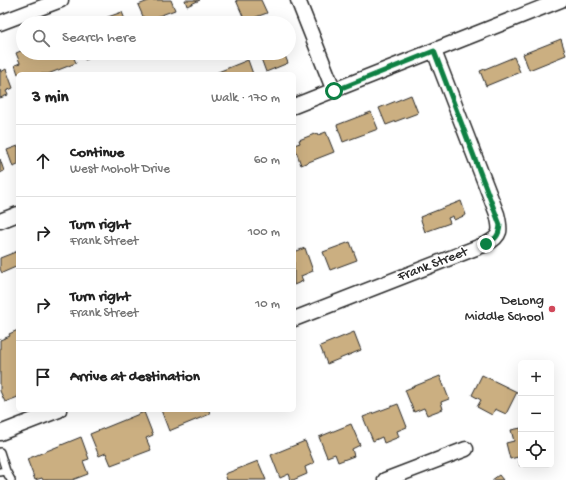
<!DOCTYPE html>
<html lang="en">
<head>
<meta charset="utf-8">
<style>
  :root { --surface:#fff; --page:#f2f2f2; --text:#222; --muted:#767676; --line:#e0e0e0 }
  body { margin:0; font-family:"Gochi Hand",sans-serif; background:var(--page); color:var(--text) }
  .controls { position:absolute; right:12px; bottom:12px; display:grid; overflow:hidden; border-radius:6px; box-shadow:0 4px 16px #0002 }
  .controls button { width:36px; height:36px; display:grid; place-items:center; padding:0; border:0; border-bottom:1px solid var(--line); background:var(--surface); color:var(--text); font:20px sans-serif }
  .stop { position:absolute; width:12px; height:12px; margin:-9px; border:3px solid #0b8043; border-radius:50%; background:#fff }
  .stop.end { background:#0b8043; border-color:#fff; box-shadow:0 1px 4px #0008 }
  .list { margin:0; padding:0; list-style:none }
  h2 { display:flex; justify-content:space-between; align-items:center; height:52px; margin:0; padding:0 16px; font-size:17px }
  h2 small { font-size:13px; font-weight:400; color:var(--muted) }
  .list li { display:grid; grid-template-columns:26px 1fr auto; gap:12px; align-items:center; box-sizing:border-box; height:72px; padding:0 16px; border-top:1px solid var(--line) }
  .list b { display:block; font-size:15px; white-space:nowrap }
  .list p { margin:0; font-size:13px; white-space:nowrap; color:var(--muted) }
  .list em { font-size:13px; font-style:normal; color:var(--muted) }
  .icon { flex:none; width:22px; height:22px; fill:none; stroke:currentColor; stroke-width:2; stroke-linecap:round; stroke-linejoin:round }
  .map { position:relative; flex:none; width:566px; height:480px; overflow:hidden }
  .search { position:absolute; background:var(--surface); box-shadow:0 4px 16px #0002; left:16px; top:16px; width:280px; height:44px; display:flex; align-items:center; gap:10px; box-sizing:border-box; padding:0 14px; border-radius:22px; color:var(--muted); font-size:15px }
  .panel { position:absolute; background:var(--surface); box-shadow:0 4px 16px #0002; left:16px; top:72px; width:280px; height:340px; border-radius:6px }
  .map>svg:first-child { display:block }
  .building { fill:#cbaf81; stroke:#2b2b2b }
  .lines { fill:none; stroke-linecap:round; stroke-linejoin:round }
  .service-casing { stroke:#2b2b2b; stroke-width:10 }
  .minor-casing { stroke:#2b2b2b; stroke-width:17 }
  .service { stroke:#fff; stroke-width:7 }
  .minor { stroke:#fff; stroke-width:14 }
  .route { stroke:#0b8043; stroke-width:5 }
  .poi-dot { fill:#d1495b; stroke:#fff; stroke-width:1.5 }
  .labels { text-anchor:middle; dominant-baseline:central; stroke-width:3; stroke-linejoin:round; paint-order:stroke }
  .street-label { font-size:14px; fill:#2b2b2b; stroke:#fff }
  .poi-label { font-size:14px; fill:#2b2b2b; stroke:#fff; text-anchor:end }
</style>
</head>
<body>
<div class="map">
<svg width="566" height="480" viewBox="0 0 566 480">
  <rect width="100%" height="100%" fill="#fff"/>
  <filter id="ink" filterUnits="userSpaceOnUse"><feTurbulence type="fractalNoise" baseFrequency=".025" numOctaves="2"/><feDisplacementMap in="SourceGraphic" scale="8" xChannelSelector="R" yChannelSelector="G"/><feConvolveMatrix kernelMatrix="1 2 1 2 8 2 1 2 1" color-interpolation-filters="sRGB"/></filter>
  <g filter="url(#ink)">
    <path class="building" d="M151,0H171L175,10L145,21L138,5Z
      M185,0H200L187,6Z
      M236,0H261L267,13L245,21Z
      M122,12L126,22L131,20L132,23H107L105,18Z
      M561,39L566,55L529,70L523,54Z
      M23,50V53H36L37,56L44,53H72L76,63L48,74H18L15,65L20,63L16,53Z
      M83,53H102L85,60Z
      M259,53H284L288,63L266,72Z
      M514,57L520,72L486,86L480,71Z
      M248,60L253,74H213Z
      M0,69L1,72L6,69L13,88L6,91L8,95L0,98Z
      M411,95L418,113L386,125L379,108Z
      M371,112L378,129L343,142L337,125Z
      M326,132L334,152L301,165L294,145L300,143L299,140L317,133L318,135Z
      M18,146V165L13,167L7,150Z
      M0,159L4,171L0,173Z
      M461,201L466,215L454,220L453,216L448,218L450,223L425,232L420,217Z
      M350,242L357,260L330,270L323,252Z
      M305,248L313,271L301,276L303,281L294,285V252Z
      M18,251V266L2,273L0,269V258Z
      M18,330V397L5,402L0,391V340L10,336L9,334Z
      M354,332L361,350L327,364L320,346Z
      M482,375L517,392L506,414L495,409L492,415L477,407L481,400L472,395Z
      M440,376L449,399L441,402L443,409L427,415L424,408L414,412L405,390Z
      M398,404L407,427L397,431L399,437L384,443L382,437L373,441L363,417Z
      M161,410H209L210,414L169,431Z
      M144,412L153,435L146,438L151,450L111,465L106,453L99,456L90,434Z
      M351,424L360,445L352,449L354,456L338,462L335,454L327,457L319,437Z
      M521,428V465H524L520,466L518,457L510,459L506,443L514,441L511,430Z
      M81,437L89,459L83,461L88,474L72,480H43L42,478L35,480L27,459Z
      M305,441L314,463L305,467L307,474L293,480H291L289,474L280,478L271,455Z
      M258,461L266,480H227L225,474Z
      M499,475L503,480H492Z"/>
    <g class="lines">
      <g class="service-casing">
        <path id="service" d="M0,452L6,471
          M0,472L6,471L11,480"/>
      </g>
      <g class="minor-casing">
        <path id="minor" d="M298,0L334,91
          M0,23L61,0
          M294,106L561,0
          M0,221L18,214
          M294,319L486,244C502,236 501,230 497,214L434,51
          M0,433L59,410
          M385,480L466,449"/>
      </g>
      <use href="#service" class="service"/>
      <use href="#minor" class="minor"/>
    </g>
  </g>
  <g class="lines" filter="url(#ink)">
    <path class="route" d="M334,91L434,51L500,225C499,236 496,239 486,244"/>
  </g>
  <circle class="poi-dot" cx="552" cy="309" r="4"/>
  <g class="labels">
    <g class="street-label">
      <text transform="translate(433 265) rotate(-21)">Frank Street</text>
    </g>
    <g class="poi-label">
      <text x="544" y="301">DeLong<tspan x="544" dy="16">Middle School</tspan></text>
    </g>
  </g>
</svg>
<div class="controls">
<button>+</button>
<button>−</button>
<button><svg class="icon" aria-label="locate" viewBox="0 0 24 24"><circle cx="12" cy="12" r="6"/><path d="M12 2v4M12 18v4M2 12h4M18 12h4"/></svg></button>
</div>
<div class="stop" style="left:334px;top:91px"></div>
<div class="stop end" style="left:486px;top:244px"></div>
<div class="search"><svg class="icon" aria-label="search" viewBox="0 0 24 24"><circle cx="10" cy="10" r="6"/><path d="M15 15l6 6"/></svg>Search here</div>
<section class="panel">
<h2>3 min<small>Walk · 170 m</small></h2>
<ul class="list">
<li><svg class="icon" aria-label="ahead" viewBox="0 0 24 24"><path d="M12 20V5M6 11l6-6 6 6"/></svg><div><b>Continue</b><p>West Moholt Drive</p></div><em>60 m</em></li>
<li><svg class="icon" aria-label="right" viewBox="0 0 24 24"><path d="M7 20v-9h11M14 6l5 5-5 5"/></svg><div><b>Turn right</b><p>Frank Street</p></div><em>100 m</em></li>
<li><svg class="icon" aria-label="right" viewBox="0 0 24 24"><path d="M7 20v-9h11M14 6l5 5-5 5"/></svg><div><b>Turn right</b><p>Frank Street</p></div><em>10 m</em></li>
<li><svg class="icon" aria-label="arrive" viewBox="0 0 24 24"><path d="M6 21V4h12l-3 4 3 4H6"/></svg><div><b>Arrive at destination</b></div></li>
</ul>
</section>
</div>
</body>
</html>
